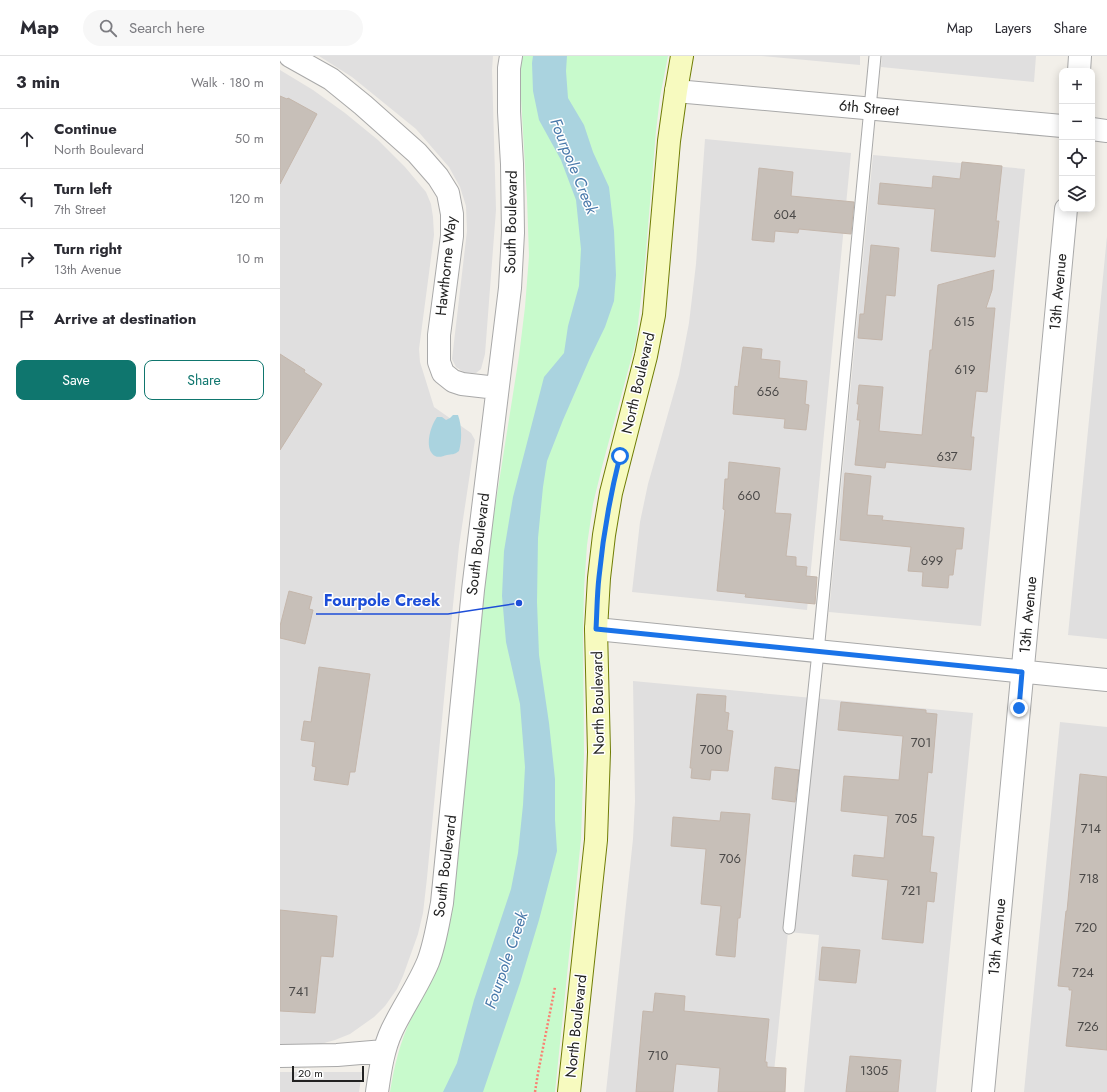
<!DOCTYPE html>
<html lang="en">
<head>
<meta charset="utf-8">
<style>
  :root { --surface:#fff; --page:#f7f7f7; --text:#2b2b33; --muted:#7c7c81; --line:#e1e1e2; --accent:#0f766e }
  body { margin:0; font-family:Jost,sans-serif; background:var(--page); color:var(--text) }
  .controls { position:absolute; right:12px; top:12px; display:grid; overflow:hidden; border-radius:8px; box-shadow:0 2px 10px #0003 }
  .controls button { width:36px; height:36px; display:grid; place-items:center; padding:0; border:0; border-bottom:1px solid var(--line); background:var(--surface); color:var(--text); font:20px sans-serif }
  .scale { position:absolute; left:12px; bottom:10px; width:72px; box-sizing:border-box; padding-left:4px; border:2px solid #222; border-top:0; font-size:11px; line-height:14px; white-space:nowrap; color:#222; -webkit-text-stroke:3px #fff; paint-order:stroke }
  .stop { position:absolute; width:12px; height:12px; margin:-9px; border:3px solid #1a73e8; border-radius:50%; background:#fff }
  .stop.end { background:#1a73e8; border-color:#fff; box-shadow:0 1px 4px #0008 }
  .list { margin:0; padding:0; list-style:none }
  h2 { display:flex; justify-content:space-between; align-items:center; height:52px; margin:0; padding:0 16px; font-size:17px }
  h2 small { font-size:13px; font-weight:400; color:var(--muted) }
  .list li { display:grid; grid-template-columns:26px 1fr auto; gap:12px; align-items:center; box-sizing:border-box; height:60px; padding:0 16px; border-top:1px solid var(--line) }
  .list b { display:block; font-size:15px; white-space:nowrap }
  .list p { margin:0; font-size:13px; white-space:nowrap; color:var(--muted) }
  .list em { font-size:13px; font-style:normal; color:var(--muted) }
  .actions { display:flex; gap:8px; padding:12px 16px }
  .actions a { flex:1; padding:9px 0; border:1px solid var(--accent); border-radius:8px; text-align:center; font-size:14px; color:var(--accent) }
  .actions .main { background:var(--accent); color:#fff }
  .icon { flex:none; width:22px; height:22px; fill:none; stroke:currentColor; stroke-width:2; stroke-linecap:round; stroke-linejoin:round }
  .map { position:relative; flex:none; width:827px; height:1036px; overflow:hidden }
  header { display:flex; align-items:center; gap:24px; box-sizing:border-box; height:56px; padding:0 20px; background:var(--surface); border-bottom:1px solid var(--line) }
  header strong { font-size:19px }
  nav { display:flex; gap:22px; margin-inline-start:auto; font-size:14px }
  .search { width:280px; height:36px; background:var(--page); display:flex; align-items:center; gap:10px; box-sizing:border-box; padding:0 14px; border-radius:22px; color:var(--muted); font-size:15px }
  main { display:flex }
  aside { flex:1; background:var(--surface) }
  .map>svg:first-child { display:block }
  .residential { fill:#e0dfdf }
  .park { fill:#c8facc }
  .water { fill:#aad3df }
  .building { fill:#c7bfb8; stroke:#c4b6ab }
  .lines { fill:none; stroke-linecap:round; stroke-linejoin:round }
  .lane-casing { stroke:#a9a9a9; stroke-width:13 }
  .street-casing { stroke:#a9a9a9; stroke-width:24 }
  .secondary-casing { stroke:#707d05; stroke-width:24 }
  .path { stroke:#fa8072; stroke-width:2.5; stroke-dasharray:2 2; stroke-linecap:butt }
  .lane { stroke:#fff; stroke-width:11 }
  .street { stroke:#fff; stroke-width:22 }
  .secondary { stroke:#f7fabf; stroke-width:22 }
  .route { stroke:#1a73e8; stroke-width:5 }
  .labels { text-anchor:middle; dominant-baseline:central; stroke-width:3; stroke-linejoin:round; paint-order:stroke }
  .number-label { font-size:13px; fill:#4b4948 }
  .street-label { font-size:15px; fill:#222; stroke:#fff }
  .water-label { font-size:16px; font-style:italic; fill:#4a7aab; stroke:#fff }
  .leader { fill:none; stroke:#1d4ed8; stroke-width:1.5 }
  .callout-dot { fill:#1d4ed8; stroke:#fff; stroke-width:1.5 }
  .callout-label { font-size:16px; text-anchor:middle; font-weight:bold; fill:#1d4ed8; stroke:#fff; stroke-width:3; stroke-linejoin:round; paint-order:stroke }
</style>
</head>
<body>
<header>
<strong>Map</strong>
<div class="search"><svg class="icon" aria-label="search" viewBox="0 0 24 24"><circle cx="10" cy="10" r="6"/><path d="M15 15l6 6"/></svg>Search here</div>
<nav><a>Map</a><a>Layers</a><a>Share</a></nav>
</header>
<main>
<aside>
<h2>3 min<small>Walk · 180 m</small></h2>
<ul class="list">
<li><svg class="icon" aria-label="ahead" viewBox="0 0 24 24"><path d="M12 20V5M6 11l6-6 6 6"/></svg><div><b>Continue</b><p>North Boulevard</p></div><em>50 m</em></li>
<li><svg class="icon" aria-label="left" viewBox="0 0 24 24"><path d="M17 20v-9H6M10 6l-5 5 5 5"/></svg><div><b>Turn left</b><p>7th Street</p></div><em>120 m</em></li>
<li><svg class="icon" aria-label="right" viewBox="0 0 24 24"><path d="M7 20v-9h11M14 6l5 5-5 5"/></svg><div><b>Turn right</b><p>13th Avenue</p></div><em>10 m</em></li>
<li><svg class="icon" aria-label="arrive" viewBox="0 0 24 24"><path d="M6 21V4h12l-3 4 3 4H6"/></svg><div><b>Arrive at destination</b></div></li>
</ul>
<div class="actions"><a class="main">Save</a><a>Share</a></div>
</aside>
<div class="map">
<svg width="827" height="1036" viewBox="0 0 827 1036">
  <rect width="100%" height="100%" fill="#f2efe9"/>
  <path class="residential" d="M39,0H213L212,14L216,154L205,298L201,313L196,317H185L176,311L172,303L187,175L186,150L180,131L169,111L136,73L72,21Z
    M482,0H580V9Z
    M602,0H756L754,26L601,11Z
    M0,14L33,34L65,57L98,84L125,111L146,136L151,148L153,161L154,179L139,293L140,306L154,351L191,377L195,384L179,490L171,569L147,822L143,857L138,878L123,920L117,933L105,950L94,961L70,978L55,984L37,989L0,990Z
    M425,83L571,97L527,554L352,536L360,466L368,428L399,319L409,267L416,208Z
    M593,99L745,113L701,570L549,556Z
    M827,180V583L788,579Z
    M353,625L693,657L656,1036H524L539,879L508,876L492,1036H326L353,783L355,745Z
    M780,666L827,671V1036H744Z
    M0,1016H82L79,1036H0Z"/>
  <path class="park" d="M240,0H388L380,41L376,75L365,207L356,285L323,407L313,448L307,489L304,532L303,578L304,698L301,783L275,1036H110C114,1011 120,986 131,963C139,946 149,929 157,911C167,888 170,862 174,837L195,609L207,502L239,300L245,251L249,200L247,143L239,9Z"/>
  <path class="water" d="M253,0H287L286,15L288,42L304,69L313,96L329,131L334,175L336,219L334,245L325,271L310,302L283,364L267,405L263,431L258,482L257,546L259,599L269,667L275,723V764L277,795L259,864L240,927L203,1036H163L177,1007L194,944L231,833L238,797L243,749L245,711L240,648L226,586L222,540L224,495L233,441L264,321L284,297L288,270L299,230L301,193L296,144L281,104L259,64L253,35L252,7Z
    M173,359H178C182,370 182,384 179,395C174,399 172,398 167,399C163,400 159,402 155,400C143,393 151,369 157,361H162L166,364L170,362Z"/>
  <path class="building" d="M0,40L7,43L8,42L37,58L0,128Z
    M682,106L722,110L716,165H719L715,201L651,195L655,153L598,148L600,127L652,132L653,120L680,123Z
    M479,112L513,116L511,140L574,146L571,178L519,173L518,177L495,175L494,186L472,184Z
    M591,189L619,192L615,240L606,239L602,284L578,282L580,258H584Z
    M714,214L712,234L706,252H715L707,336L696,335L691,381H694L691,414L606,406L605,412L575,409L580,364H577L579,348H577L579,329L603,331L599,375L642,379L650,294H652L658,229Z
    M463,291L482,293L481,303L500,305L499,322L527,325L525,348L529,349L526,374L504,372L505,363L453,358L455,330L458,331Z
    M0,298L25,314L24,316L42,328L0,394Z
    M449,406L500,412L495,457L511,458L506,500L516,501V510L527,511L526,520L537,521L535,548L465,541L466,538L437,535L445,454L443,453L445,423H448Z
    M565,417L591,420L587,459L603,460L602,464L684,472L682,493H676L673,519H669L668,532L642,530L643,516L628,515L631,491L560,484Z
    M9,535L32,541L29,553L33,554L25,588L0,582V570Z
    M39,611L90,618L75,716H70L68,729L34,724L36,711L32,710L35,686L21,684L24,665L31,666Z
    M417,638L446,640L445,656L449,657L447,674L453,675L448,715L431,714L430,724L411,722L412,712H410Z
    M561,646L646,654V657L657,658L652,717L648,716L642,780L654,781L650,816L657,817L654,846L647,845L643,887L602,883L608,824L572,820L574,799L604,802L608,760L561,755L564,720L619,724L623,680L558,674Z
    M495,711L519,714L515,746L492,743Z
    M800,718L827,721V994L786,990L792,934H789V931L778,930L786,855H787Z
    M441,756L470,758L460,862H458L455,901L436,899L441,850L421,848L426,793L391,790L393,761L440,765Z
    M0,854L57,860L53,901L41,900L35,957L0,955Z
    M542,891L580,894L576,927L539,924Z
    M375,937L405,940L404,955L489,963L485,1006H487V1011L506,1012L505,1036H438L440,1012L396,1008L393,1036H356L363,955L373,956Z
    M570,1000L621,1004L618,1036H566Z"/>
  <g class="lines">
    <g class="lane-casing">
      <path id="lane" d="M509,872L538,596L595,0"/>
    </g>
    <g class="street-casing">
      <path id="street" d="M10,0L51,23L83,49L137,97L158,121L168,137L172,158V180L159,279V306L163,317L173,325L182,328L217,332
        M799,15L800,0
        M396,35L782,70
        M812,73L827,75
        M316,573L827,624
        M0,1000L57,999L104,995
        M97,1036C100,1015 103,993 112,974C123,951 138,930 148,906C155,888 158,867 162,847L193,534L230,232L233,177L232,108L229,56V12L231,0
        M703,1036L786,153"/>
    </g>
    <g class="secondary-casing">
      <path id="secondary" d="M289,1036L316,784L319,696L316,573L319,522L324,479L331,437L366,300L374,259L389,85L396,35L402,0"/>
    </g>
    <path class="path" d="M255,1036L258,1017L275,931"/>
    <use href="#lane" class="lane"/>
    <use href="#street" class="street"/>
    <use href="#secondary" class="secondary"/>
  </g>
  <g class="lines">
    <path class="route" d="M340,400C330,440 323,480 319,521C317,538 317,556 316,573L742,616L739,652"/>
  </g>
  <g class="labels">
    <g class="number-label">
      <text x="505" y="158">604</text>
      <text x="684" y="265">615</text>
      <text x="685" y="313">619</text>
      <text x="488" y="335">656</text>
      <text x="667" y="400">637</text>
      <text x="469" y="439">660</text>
      <text x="652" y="504">699</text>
      <text x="641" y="686">701</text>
      <text x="431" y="693">700</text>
      <text x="626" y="762">705</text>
      <text x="811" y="772">714</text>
      <text x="450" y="802">706</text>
      <text x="809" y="822">718</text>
      <text x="631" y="834">721</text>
      <text x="806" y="871">720</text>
      <text x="803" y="916">724</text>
      <text x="19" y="935">741</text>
      <text x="808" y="970">726</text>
      <text x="378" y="999">710</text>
      <text x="594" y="1014">1305</text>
    </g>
    <g class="street-label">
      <text transform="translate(589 52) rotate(5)">6th Street</text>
      <text transform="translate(231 166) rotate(-89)">South Boulevard</text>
      <text transform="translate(166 210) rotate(-84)">Hawthorne Way</text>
      <text transform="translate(778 236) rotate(-85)">13th Avenue</text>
      <text transform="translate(358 327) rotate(-77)">North Boulevard</text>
      <text transform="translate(198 488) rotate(-83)">South Boulevard</text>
      <text transform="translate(748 559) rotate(-85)">13th Avenue</text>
      <text transform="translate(318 647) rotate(-91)">North Boulevard</text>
      <text transform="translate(165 810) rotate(-83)">South Boulevard</text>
      <text transform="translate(717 881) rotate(-85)">13th Avenue</text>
      <text transform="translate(296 970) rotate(-84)">North Boulevard</text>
    </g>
    <g class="water-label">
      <text transform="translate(294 110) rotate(68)">Fourpole Creek</text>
      <text transform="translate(226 904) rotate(-71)">Fourpole Creek</text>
    </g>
  </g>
  <path class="leader" d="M239 547L168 558H36"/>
  <circle class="callout-dot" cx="239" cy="547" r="4"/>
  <g class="callout-label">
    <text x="102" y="550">Fourpole Creek</text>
  </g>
</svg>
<div class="controls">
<button>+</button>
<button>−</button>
<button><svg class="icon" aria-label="locate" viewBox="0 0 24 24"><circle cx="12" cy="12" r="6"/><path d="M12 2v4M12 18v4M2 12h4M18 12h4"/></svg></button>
<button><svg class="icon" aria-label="layers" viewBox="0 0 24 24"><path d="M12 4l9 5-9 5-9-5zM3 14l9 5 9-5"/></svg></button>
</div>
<div class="scale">20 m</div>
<div class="stop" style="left:340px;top:400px"></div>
<div class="stop end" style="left:739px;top:652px"></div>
</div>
</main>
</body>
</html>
